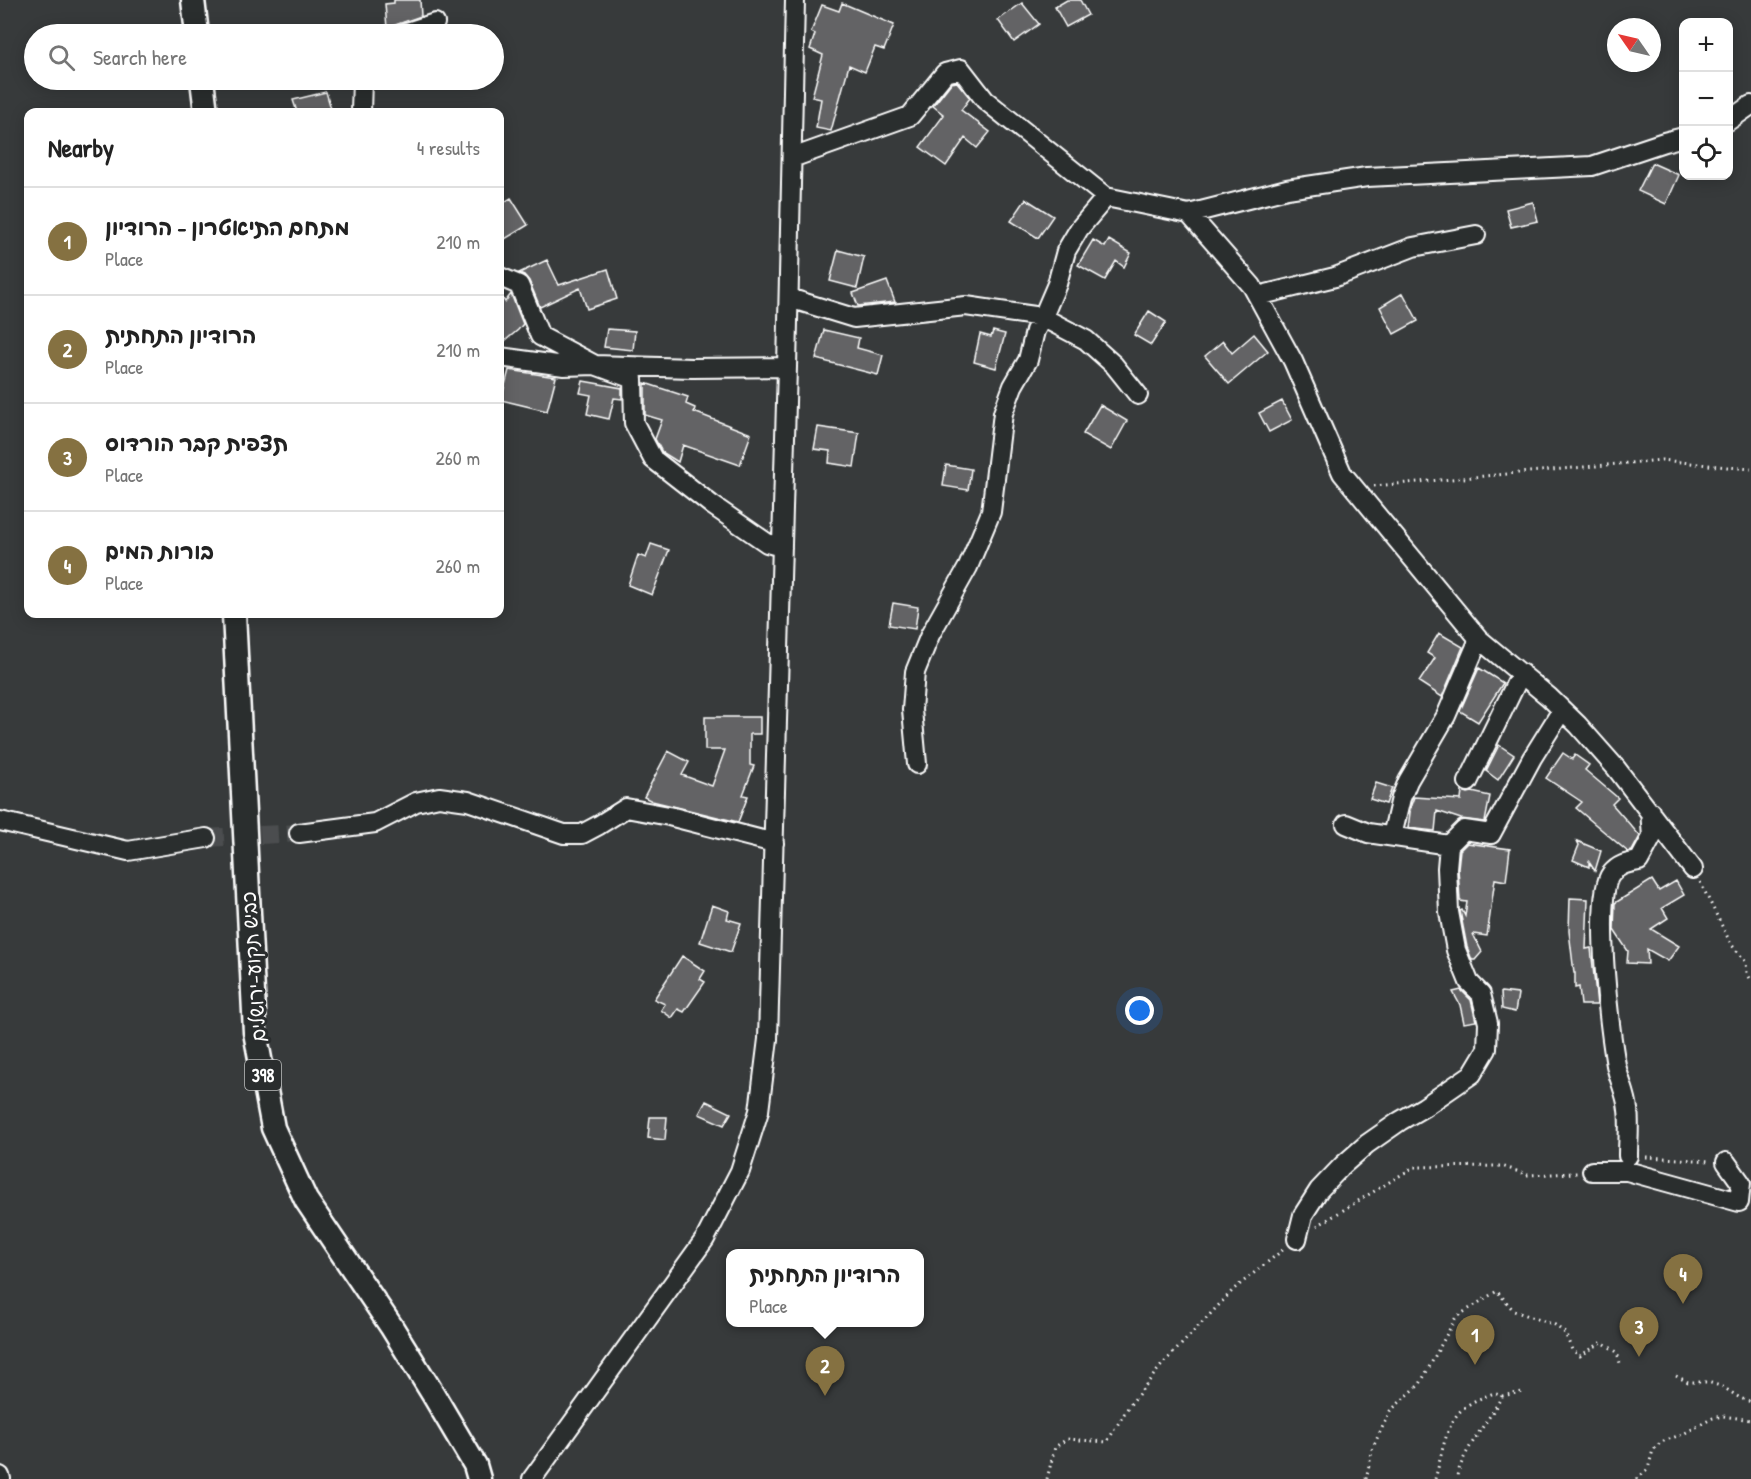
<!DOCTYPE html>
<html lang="en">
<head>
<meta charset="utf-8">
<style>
  :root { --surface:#fff; --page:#f6f6f6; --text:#222; --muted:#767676; --line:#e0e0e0; --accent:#857141 }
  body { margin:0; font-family:"Patrick Hand","Playpen Sans Hebrew",sans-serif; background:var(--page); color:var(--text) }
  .controls { position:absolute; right:18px; top:18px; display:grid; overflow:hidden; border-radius:12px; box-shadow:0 3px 15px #0003 }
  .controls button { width:54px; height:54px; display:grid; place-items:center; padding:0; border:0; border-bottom:2px solid var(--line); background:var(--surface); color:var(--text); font:30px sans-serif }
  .compass { position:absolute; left:1607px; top:18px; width:54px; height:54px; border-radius:50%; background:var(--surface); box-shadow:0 3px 15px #0003; rotate:304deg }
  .you { position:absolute; left:1140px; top:1011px; width:21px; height:21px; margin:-15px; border:4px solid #fff; border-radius:50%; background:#1a73e8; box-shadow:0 0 0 9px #1a73e833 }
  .badge { display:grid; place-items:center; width:39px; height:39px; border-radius:50%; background:var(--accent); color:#fff; font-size:20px; font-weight:700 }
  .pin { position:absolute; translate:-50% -50px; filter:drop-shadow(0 2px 3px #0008) }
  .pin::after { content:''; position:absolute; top:32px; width:21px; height:18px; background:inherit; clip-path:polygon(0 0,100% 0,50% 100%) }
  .popup { position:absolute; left:726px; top:1249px; width:198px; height:78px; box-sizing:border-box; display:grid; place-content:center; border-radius:12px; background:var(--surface); filter:drop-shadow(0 2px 4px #0005); font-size:20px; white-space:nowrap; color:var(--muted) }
  .popup b { font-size:22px; color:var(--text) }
  .popup::after { content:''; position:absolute; left:50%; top:100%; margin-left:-12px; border:12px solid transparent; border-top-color:var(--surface) }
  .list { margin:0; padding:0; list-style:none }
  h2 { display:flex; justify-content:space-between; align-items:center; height:78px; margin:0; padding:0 24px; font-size:26px }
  h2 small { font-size:20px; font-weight:400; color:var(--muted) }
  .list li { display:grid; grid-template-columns:39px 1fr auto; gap:18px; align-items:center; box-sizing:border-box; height:108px; padding:0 24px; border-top:2px solid var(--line) }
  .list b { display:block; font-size:22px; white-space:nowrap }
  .list p { margin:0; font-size:20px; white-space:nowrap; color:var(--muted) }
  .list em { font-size:20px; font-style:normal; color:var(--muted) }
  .icon { flex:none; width:33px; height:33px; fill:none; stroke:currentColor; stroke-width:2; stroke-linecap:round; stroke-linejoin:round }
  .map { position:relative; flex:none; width:1751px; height:1479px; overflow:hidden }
  .search { position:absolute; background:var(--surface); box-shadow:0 3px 15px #0003; left:24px; top:24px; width:480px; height:66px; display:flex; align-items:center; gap:15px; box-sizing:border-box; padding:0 21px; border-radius:33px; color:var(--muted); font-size:22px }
  .panel { position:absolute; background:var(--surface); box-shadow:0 3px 15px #0003; left:24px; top:108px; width:480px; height:510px; border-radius:12px }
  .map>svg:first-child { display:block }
  .building { fill:#636465; stroke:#fff; stroke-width:1.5 }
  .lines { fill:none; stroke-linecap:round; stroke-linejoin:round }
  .minor-tunnel { stroke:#4b4e4f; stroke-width:18; stroke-dasharray:18 9; stroke-linecap:butt }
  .minor-casing { stroke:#fff; stroke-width:22 }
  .major-casing { stroke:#fff; stroke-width:27 }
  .path { stroke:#fff; stroke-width:3; stroke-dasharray:1.5 4.5; stroke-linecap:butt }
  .minor { stroke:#2a2d2e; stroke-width:18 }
  .major { stroke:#2a2d2e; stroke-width:22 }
  .labels { text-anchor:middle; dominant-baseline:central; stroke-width:6; stroke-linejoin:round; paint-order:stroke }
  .shield { fill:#2a2d2e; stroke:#bfc0c0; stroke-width:1.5 }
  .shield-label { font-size:18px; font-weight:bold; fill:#fff }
  .street-label { font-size:20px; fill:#fff; stroke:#2a2d2e }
</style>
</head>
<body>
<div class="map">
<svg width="1751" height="1479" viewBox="0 0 1751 1479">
  <rect width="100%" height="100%" fill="#373a3b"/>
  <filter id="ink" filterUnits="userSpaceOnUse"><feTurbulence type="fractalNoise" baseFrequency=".0167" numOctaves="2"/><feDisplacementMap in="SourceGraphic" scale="12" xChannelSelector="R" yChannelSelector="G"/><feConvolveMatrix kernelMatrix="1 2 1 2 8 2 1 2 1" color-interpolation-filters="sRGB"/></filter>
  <g filter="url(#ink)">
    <path class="building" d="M394,0H420L421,16L387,28L385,4L394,3Z
      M1067,0H1080L1088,15L1066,27L1055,7Z
      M842,3L894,25L884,50L875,47L865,72L849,65L831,131L816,128L821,99L812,97L823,55L810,49L815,34L811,32L822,5L839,11Z
      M1022,3L1039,24L1014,42L998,20Z
      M957,82L970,98L961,110L990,132L977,148L965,138L946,166L920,147L944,115L933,106L951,83Z
      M326,92L332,112H297L293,100Z
      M1652,163L1679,175L1666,204L1638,191Z
      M511,198L528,225L500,242V205Z
      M1026,199L1053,216L1038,238L1011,221Z
      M1533,202L1538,221L1511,227L1506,209Z
      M1093,240L1105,247L1109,240L1131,253L1124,267L1116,261L1105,280L1078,265Z
      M838,250L864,257L857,288L830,281Z
      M547,260L559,285L608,269L617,299L587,309L580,288L540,307L529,281L524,275L519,273Z
      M887,281L895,302L858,306L853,293Z
      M1403,293L1418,321L1394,334L1380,307Z
      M511,294L523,324L518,330L500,345V295L505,302Z
      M1149,311L1166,322L1151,345L1134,335Z
      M607,329L635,331L633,350L604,347Z
      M824,330L859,338L857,348L883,355L878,375L816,359Z
      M993,331L1005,334L996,368L974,362L980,334L991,337Z
      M1254,334L1268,351L1229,384L1205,356L1223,341L1232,353Z
      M509,370L556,377L547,411L501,400Z
      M583,381L622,388V399L614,398L609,419L587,414L591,395L580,393Z
      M645,383L688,397L686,404L695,408L694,412L751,434L740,465L683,445L678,462L662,452L655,439L662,420L645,415Z
      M1282,401L1292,420L1269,432L1259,413Z
      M1100,405L1127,421L1111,450L1083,434Z
      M818,427L859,433L854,467L829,463L830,451L814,449Z
      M946,465L971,469L968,490L943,486Z
      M651,544L669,550L652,595L628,585L638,555L646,558Z
      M893,603L918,607L915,629L889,625Z
      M1439,633L1463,647L1442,697L1419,682L1435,658L1427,653Z
      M1479,668L1503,683L1478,722L1460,711Z
      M705,717H760V734H750V765L754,766L743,795L748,796L738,822L652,801L644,797L668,751L689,762L682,775L712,786L725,750H705Z
      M1499,745L1514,755L1498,780L1486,771Z
      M1563,753L1572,759L1575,755L1589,765L1585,770L1618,798L1612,804L1640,836L1632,851L1628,852L1576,808L1582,802L1546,778Z
      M1376,783L1392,788L1386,804L1370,799Z
      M1462,791L1468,793L1472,792L1490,796L1485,822L1461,819L1437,811L1435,831L1408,828L1411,805L1414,797L1461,800Z
      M1577,841L1601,851L1595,871L1589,862V867L1573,860L1579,845Z
      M1467,843L1510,849L1506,881L1495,879L1487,936L1473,934L1482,952L1475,960H1472L1467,947L1460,911L1462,910L1465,916L1467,902L1460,901L1458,868L1460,850Z
      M1652,880L1659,891L1676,881L1684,895L1662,908L1668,918L1651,929L1679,946L1668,961L1647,949L1648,964L1627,963L1628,951L1614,930L1615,903Z
      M1570,898L1588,899L1586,949L1591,948L1597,1005H1581L1579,987L1575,988V973H1574L1569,931Z
      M712,905L729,911L727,919L741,923L731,952L700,942Z
      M682,956L705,971L700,979L705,982L684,1012L678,1009L672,1018L661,1010L665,1004L654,999Z
      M1461,990L1471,1000L1476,1021L1464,1023L1460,1005L1453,992Z
      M1501,992L1518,994L1515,1012L1502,1009Z
      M706,1101L731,1113L724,1125L699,1114Z
      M650,1117H667L665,1140L648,1138Z"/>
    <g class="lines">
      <path class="minor-tunnel" d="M206,838L299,833"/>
      <g class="minor-casing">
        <path id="minor" d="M401,34L435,23
          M361,112L362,80
          M1728,121L1751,105
          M792,158L910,116L945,73L961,69L985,100L1106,197L1189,214L1287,189L1367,177L1592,166L1664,142L1684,137
          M1189,214L1252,286L1293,361L1342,473L1479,639L1549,697L1578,725L1616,768L1693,869
          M500,277L519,285L540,336L595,365L692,368L787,367
          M1258,296L1335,277L1413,247L1476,235
          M789,298L854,318L966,306L1042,317L1086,340L1114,365L1138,395
          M500,357L564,366L595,365L633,379L634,423L653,459L712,505L767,543L782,547
          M917,764L912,710L915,672L930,635L968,567L991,512L1003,413L1013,386L1028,360L1035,331L1045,312L1057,284L1066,251L1079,229L1106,197
          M1468,782L1521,673
          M0,821L128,851L206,838
          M1346,824L1368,833L1449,845
          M299,833L375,823L416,802L439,797L468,801L564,834H582L599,825L626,808L669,816L774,843
          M1392,836L1401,798L1408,781L1446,716L1479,639
          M1628,1156C1628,1140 1630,1124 1628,1110C1627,1095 1619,1080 1616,1065C1610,1034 1593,896 1611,874C1619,864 1628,863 1639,861L1652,837L1650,811
          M1592,1171H1627L1739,1202L1741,1183L1726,1162
          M1297,1239L1303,1215L1319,1190L1343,1165L1367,1144L1400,1121L1424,1107L1472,1074L1487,1049L1488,1023L1481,994L1469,982L1456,950L1449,912L1447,868L1449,845L1464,830L1491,834L1532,758L1562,710
          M0,1476L1,1479
          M532,1479L705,1239L740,1171L759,1111L768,1039L787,367L795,0"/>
      </g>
      <g class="major-casing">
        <path id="major" d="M193,0L197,34
          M202,80L206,112
          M234,614L255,1032L273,1128L306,1200L391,1326L433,1394L475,1465L479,1479"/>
      </g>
      <path class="path" d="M1374,486L1662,460L1727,467L1751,469
        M1700,882L1731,944L1746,962L1747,973L1751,980
        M1646,1157L1711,1161
        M1317,1226L1414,1167L1502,1166L1528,1175L1577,1173
        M1676,1376L1688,1382H1708L1723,1387L1740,1398L1751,1402
        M1502,1396L1522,1392
        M1047,1479L1055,1447L1067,1439L1107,1442L1129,1406L1161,1366L1234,1289L1284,1249
        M1366,1479L1373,1447L1390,1411L1420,1384L1456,1317L1497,1291L1514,1311L1555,1325L1565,1333L1572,1350L1580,1356L1602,1342L1617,1352L1621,1367
        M1435,1479C1441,1459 1444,1432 1457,1415C1466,1403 1481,1398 1494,1393L1502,1396C1487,1424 1464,1448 1456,1479
        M1637,1479L1648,1469L1653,1450L1661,1442L1683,1434L1713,1418L1723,1416L1751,1420"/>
      <use href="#minor" class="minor"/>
      <use href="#major" class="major"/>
    </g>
  </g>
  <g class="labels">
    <rect class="shield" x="245" y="1060" width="36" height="30" rx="4.5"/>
    <g class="shield-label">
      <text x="263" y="1075">398</text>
    </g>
    <g class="street-label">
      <text transform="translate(253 967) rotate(-94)">כביש תקוע–ירושלים</text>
    </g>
  </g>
</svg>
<div class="controls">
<button>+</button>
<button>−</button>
<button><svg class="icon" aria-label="locate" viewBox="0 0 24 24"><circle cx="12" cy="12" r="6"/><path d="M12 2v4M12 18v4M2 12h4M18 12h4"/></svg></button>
</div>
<svg class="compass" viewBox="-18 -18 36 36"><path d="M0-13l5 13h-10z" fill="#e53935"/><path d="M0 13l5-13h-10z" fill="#767676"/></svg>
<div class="you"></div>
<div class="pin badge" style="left:1475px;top:1365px">1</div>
<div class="pin badge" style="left:825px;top:1396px">2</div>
<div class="popup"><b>הרודיון התחתית</b>Place</div>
<div class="pin badge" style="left:1639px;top:1357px">3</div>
<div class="pin badge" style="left:1683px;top:1304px">4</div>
<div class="search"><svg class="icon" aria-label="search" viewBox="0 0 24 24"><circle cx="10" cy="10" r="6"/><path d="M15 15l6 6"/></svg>Search here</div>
<section class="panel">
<h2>Nearby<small>4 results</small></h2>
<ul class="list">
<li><span class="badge">1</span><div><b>מתחם התיאטרון - הרודיון</b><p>Place</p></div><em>210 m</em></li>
<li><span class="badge">2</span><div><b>הרודיון התחתית</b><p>Place</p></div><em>210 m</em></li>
<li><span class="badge">3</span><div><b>תצפית קבר הורדוס</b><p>Place</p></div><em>260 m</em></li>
<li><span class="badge">4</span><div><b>בורות המים</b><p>Place</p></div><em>260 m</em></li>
</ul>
</section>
</div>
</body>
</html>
